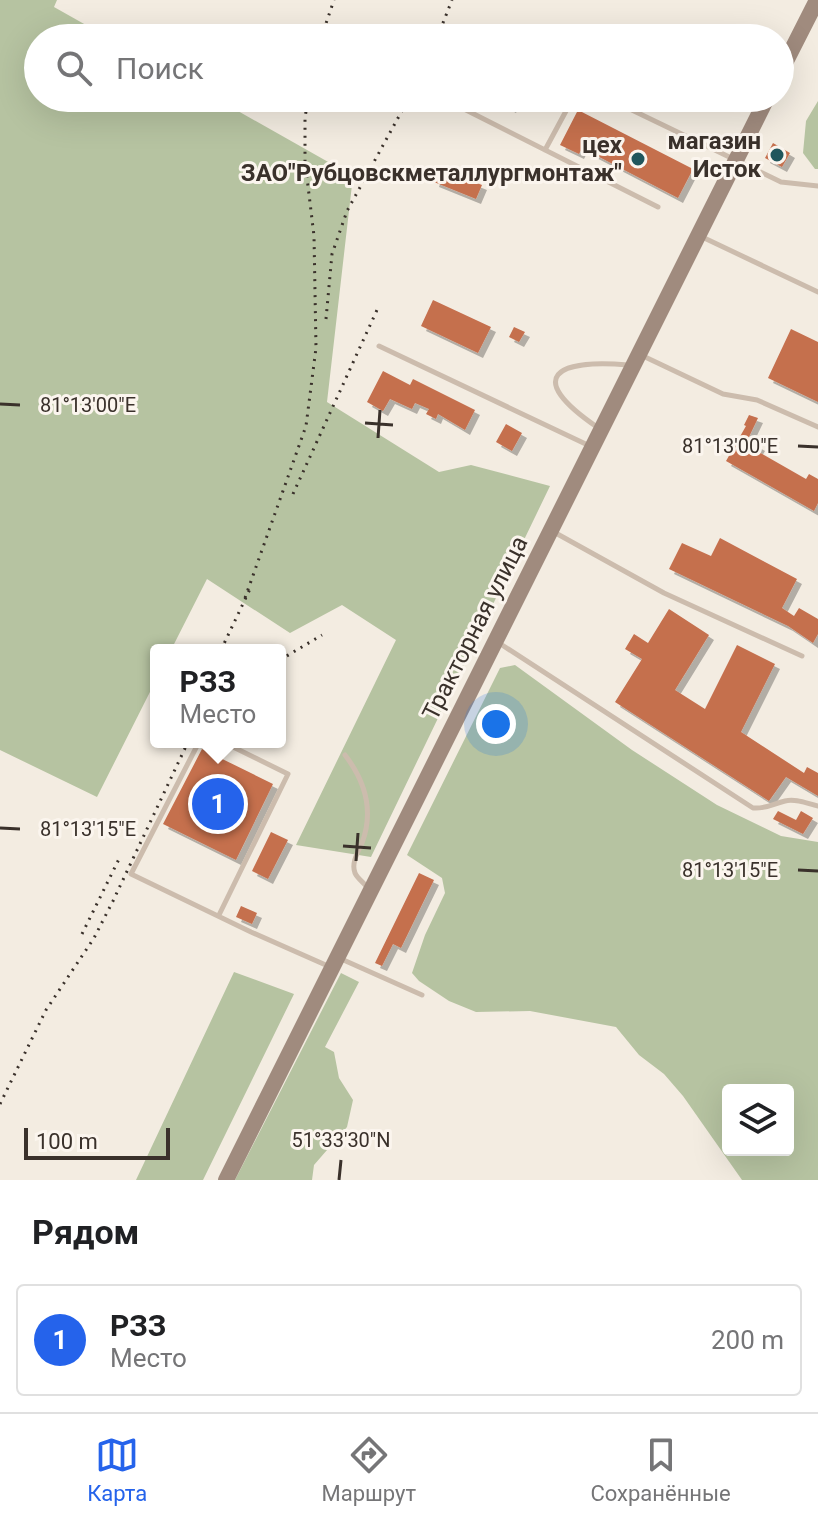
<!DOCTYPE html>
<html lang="ru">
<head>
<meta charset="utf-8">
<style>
  :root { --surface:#fff; --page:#f2f2f2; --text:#202124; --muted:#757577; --line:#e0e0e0; --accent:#2563eb }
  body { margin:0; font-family:Roboto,sans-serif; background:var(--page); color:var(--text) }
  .controls { position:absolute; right:24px; bottom:24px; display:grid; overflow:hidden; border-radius:8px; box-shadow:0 8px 32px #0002 }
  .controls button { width:72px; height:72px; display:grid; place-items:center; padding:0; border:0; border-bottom:2px solid var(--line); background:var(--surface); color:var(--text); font:40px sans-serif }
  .scale { position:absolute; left:24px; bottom:20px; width:146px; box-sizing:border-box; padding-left:8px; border:4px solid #3a312b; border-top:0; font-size:22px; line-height:28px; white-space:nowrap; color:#3a312b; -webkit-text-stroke:6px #fbf5ee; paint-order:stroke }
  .you { position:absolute; left:496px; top:724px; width:28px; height:28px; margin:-20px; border:6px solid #fff; border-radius:50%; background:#1a73e8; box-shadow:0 0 0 12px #1a73e833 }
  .badge { display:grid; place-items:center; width:52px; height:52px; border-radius:50%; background:var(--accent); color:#fff; font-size:26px; font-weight:700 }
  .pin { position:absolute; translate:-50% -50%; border:4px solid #fff; box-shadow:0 2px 8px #0006 }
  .popup { position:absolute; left:150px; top:644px; width:136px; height:104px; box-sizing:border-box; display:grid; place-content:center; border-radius:8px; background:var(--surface); filter:drop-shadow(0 2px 6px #0005); font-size:26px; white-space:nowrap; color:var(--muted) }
  .popup b { font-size:30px; color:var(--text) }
  .popup::after { content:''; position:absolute; left:50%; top:100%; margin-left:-16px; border:16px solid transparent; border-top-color:var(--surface) }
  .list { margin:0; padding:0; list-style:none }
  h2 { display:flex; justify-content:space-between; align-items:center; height:104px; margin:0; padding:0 32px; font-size:34px }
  h2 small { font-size:26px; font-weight:400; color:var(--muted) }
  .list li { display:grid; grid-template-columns:52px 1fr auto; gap:24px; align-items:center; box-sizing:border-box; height:112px; margin:0 16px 16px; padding:0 16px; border:2px solid var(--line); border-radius:8px }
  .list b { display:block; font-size:30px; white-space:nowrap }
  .list p { margin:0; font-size:26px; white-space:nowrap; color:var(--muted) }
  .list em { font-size:26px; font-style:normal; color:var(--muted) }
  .icon { flex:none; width:44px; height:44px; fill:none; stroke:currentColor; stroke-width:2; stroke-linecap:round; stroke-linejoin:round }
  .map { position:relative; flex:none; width:818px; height:1180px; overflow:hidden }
  .search { position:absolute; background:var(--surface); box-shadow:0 8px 32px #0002; left:24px; right:24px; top:24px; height:88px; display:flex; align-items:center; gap:20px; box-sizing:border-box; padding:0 28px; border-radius:44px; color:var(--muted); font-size:30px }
  .sheet { height:232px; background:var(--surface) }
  nav { display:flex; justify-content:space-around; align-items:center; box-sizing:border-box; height:112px; border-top:2px solid var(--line); background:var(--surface); font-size:22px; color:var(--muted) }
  nav a { display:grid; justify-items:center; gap:4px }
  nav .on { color:var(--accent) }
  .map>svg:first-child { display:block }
  .green { fill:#b6c3a1; fill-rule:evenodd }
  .building { fill:#c56f4e; filter:url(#shadow) }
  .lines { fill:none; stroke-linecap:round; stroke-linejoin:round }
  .service { stroke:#ccbcad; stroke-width:5 }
  .secondary { stroke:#a08b7e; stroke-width:16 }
  .rail { stroke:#3a312b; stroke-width:3; stroke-dasharray:2 6; stroke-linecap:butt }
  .ticks { fill:none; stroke:#3a312b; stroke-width:3 }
  .poi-dot { fill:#21565c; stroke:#fbf5ee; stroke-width:3 }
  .labels { text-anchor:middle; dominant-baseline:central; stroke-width:6; stroke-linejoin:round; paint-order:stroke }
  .poi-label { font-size:24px; font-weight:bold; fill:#3a312b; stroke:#fbf5ee; text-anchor:end }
  .street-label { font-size:24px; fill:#3a312b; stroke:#fbf5ee }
  .ticks-label { font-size:20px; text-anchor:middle; fill:#3a312b; stroke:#fbf5ee; stroke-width:6; stroke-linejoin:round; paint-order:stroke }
</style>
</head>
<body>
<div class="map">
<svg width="818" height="1180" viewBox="0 0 818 1180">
  <defs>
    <filter id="shadow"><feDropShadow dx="5" dy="5" stdDeviation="0" flood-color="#0004"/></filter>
  </defs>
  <rect width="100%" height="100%" fill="#f3ece1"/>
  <path class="green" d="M0,0H57L54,7L109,38H38V98H215L353,176L327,402L439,472L471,465L550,486L371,857L296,845L396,640L342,605L290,633L207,579L171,650H156V680L97,797L0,750Z
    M818,101V169H815L803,153L806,121Z
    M515,665L632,750L717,805L781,836L818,842V1180H742L683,1096L664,1074L639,1055L616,1027L530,1011L476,1012L449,1001L419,981L412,973L425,935L445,893L442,878L407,855L500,668ZM728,1090H788V1150H728Z
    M234,972L294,994L203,1180H136Z
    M341,973L359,982L325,1047L334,1052L339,1078L353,1100L347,1127L314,1165L312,1180H235Z"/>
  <path class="building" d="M558,24L585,38H551Z
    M492,98H516L511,108Z
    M578,110L693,169L678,198L582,148L579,154L560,145Z
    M773,143L790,153L782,167L765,158Z
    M439,168L482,185L476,199L434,182Z
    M433,300L491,327L478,353L421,326Z
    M514,327L525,332L519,342L509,337Z
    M791,329L818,342V402L768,378Z
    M383,371L410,385L413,379L475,410L465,430L438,414L436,419L426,414L429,409L415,403L412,409L390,399L383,411L367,402Z
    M749,415L758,418L748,439L760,446L757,451L806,479L809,474L818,479V503L814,511L726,461L746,426L744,425Z
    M506,424L522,433L512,451L496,442Z
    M720,538L797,579L782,608L794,616L799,608L818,619V634L813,643L788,626L669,569L682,543L711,556Z
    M669,609L709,635L675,690L705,709L737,645L775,664L741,732L804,773L807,767L818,773V796L786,777L769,801L615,702L642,659L625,649L634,634L648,643Z
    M202,749L273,784L236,860L163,824Z
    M778,811L796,820L801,811L813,818L803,834L773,819Z
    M271,832L288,840L268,879L252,871Z
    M419,873L434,880L401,948L393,944L382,966L375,963Z
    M241,906L257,913L252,924L236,917Z"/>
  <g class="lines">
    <path class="service" d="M607,98L781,182L818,186
      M464,109L658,207
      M545,150L573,98
      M700,236L818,292
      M379,346L592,447
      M643,356L723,394L757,400L818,427
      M597,427C523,376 557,359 628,365
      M552,531L664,593L802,656
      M499,643L753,808C767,809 773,804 785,801C796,798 808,804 818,806
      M199,742L131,874L251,932L328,966
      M345,755C365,781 374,811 362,843C358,852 351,863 355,873C357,878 364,883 367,887
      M219,915L288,774L223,742
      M339,958L422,995"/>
    <path class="secondary" d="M780,73L817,0
      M226,1180L767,98"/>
    <path class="rail" d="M321,38L334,0
      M437,38L452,0
      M326,319L332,254L347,211L409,98
      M293,494L377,310
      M245,598L306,426L316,348L314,236L305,161V118L308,98
      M221,650L250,589
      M280,660L322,635
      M82,934L119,859
      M0,1104L46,1010L94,938L113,901L188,742"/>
  </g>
  <path class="ticks" d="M0,404L20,405M365,423L393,425M378,438L380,410M798,446L818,447M0,828L20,829M343,846L371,848M356,861L358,833M798,870L818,871M339,1180L341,1160"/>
  <g class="poi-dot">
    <circle cx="777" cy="155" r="8"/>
    <circle cx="638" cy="159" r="8"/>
  </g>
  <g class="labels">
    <g class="poi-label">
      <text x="761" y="141">магазин<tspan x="761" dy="28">Исток</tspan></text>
      <text x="622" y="145">цех<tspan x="622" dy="28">ЗАО"Рубцовскметаллургмонтаж"</tspan></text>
    </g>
    <g class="street-label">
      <text transform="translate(475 628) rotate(-63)">Тракторная улица</text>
    </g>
  </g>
  <g class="ticks-label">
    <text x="88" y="412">81°13'00"E</text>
    <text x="730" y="453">81°13'00"E</text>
    <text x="88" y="836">81°13'15"E</text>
    <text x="730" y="877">81°13'15"E</text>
    <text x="341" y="1147">51°33'30"N</text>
  </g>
</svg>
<div class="controls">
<button><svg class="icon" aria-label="layers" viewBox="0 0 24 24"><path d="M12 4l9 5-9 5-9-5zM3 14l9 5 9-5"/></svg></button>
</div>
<div class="scale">100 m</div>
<div class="you"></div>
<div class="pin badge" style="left:218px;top:804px">1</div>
<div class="popup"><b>РЗЗ</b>Место</div>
<div class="search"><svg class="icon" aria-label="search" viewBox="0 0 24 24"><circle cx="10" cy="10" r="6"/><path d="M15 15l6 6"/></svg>Поиск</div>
</div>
<section class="sheet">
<h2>Рядом<small></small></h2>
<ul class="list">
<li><span class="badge">1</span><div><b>РЗЗ</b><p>Место</p></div><em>200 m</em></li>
</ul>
</section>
<nav>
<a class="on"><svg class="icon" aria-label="map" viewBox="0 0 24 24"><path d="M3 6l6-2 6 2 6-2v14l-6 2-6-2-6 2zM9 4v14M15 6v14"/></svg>Карта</a>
<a><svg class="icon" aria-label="directions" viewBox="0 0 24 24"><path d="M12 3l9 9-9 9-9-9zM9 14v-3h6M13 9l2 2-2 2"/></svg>Маршрут</a>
<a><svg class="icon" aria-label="saved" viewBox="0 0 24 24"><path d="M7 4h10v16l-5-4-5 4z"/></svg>Сохранённые</a>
</nav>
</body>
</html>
